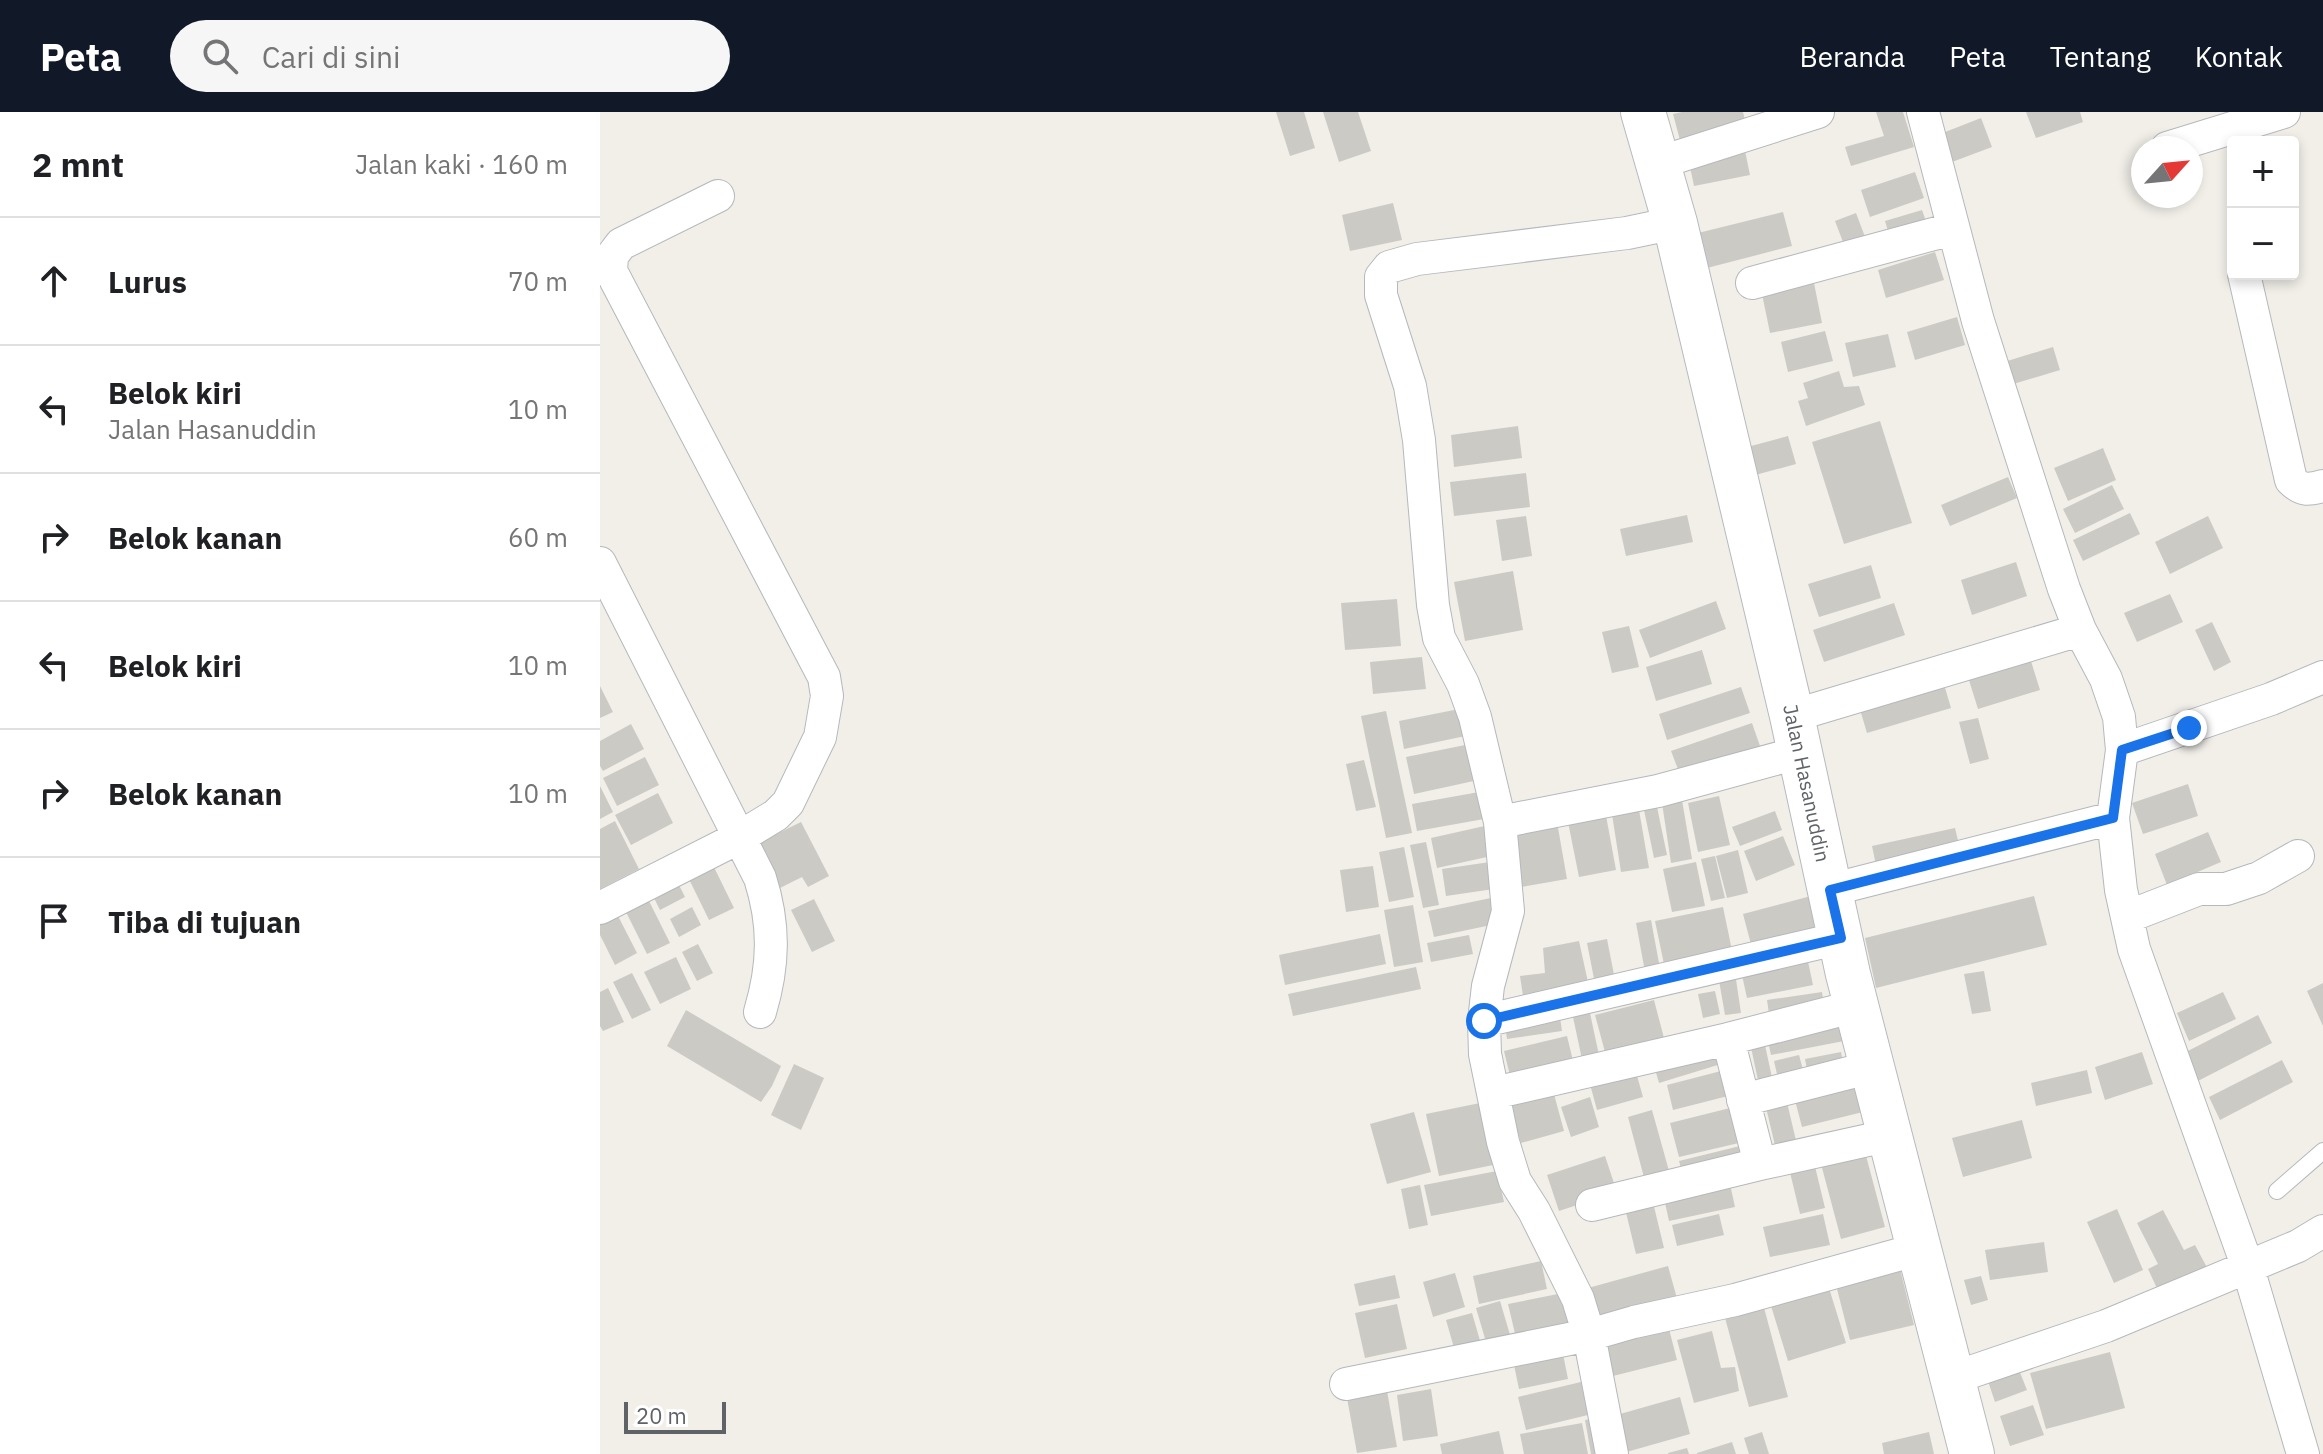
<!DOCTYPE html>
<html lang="id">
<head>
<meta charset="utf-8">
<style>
  :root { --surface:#fff; --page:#f6f6f6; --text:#202124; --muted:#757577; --line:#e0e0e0; --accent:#111827 }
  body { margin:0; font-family:"IBM Plex Sans",sans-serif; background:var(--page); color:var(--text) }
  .controls { position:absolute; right:24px; top:24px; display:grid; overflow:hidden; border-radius:8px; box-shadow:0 4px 12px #0003 }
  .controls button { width:72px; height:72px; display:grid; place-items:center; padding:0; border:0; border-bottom:2px solid var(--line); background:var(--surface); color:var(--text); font:40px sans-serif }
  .compass { position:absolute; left:1531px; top:24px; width:72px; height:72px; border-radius:50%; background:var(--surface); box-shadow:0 4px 12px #0003; rotate:63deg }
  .scale { position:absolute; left:24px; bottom:20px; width:102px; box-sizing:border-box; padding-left:8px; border:4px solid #5f6368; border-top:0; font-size:22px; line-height:28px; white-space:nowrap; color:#5f6368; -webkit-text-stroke:6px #fff; paint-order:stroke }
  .stop { position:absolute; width:24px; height:24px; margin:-18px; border:6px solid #1a73e8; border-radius:50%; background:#fff }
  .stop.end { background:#1a73e8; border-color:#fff; box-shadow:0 2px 8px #0008 }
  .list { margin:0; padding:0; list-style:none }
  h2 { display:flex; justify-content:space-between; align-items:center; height:104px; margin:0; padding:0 32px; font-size:34px }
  h2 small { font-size:26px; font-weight:400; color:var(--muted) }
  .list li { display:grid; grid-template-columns:52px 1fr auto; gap:24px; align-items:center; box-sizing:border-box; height:128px; padding:0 32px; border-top:2px solid var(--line) }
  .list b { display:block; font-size:30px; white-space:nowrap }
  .list p { margin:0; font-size:26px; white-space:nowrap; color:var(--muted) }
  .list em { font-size:26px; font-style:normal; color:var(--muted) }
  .icon { flex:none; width:44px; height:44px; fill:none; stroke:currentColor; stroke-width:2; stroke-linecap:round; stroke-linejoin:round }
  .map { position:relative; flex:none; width:1723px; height:1342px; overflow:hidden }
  header { display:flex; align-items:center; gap:48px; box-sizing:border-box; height:112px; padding:0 40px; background:var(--accent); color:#fff }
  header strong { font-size:38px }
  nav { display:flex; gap:44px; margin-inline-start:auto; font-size:28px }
  .search { width:560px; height:72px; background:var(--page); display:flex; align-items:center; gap:20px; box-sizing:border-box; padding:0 28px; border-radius:44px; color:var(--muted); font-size:30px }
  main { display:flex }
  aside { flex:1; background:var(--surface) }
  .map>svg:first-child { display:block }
  .building { fill:#cccac5 }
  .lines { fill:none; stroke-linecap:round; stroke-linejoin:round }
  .service-casing { stroke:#b5b8bc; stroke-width:18 }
  .minor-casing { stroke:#b5b8bc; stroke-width:34 }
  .secondary-casing { stroke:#b6babf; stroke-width:46 }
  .service { stroke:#fff; stroke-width:16 }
  .minor { stroke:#fff; stroke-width:32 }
  .secondary { stroke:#fff; stroke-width:44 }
  .route { stroke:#1a73e8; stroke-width:10 }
  .labels { text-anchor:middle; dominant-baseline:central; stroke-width:7; stroke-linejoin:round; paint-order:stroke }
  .street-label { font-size:20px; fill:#5f6368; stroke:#fff }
</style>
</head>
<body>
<header>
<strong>Peta</strong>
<div class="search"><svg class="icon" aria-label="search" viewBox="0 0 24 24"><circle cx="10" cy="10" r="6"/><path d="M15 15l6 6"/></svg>Cari di sini</div>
<nav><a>Beranda</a><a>Peta</a><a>Tentang</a><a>Kontak</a></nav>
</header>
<main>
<aside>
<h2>2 mnt<small>Jalan kaki · 160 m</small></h2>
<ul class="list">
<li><svg class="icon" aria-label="ahead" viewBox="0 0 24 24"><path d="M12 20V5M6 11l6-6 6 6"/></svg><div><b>Lurus</b></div><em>70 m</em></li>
<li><svg class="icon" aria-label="left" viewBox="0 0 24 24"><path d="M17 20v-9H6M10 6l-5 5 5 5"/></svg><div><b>Belok kiri</b><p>Jalan Hasanuddin</p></div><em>10 m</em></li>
<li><svg class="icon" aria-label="right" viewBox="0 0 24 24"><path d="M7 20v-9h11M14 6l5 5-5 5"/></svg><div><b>Belok kanan</b></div><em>60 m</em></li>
<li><svg class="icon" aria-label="left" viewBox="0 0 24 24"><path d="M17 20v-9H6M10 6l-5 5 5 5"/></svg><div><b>Belok kiri</b></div><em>10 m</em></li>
<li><svg class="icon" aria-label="right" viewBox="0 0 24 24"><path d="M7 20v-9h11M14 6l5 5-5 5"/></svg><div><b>Belok kanan</b></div><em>10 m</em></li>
<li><svg class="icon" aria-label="arrive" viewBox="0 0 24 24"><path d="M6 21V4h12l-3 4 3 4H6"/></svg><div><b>Tiba di tujuan</b></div></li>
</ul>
</aside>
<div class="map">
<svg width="1723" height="1342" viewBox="0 0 1723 1342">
  <rect width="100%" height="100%" fill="#f1efe8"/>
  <path class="building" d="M676,0H704L715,36L690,44Z
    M723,0H758L771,39L739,50Z
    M1082,0H1143L1147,16L1081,32L1073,2Z
    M1276,0H1303L1314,35L1251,54L1245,35L1284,24Z
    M1426,0H1480L1483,10L1436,26Z
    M1381,6L1392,35L1352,50L1340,22Z
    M1144,34L1150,63L1094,74L1088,45Z
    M1315,60L1324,86L1270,105L1261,78Z
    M793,91L802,128L750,139L742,103Z
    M1322,98L1328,115L1290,126L1285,109Z
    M1183,100L1192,134L1107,156L1098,121Z
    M1256,101L1267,130L1246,138L1235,109Z
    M1335,140L1344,168L1286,186L1278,158Z
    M1214,171L1222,211L1170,221L1162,182Z
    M1357,205L1365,233L1315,248L1307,220Z
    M1225,219L1233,249L1188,260L1181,230Z
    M1288,222L1296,255L1253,265L1245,231Z
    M1453,235L1460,258L1410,273L1404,250Z
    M1239,259L1244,275L1259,274L1265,293L1206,314L1198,289L1208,286L1203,271Z
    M1280,309L1312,411L1244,432L1212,330Z
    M918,314L922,346L854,355L851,323Z
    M1188,324L1196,352L1148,365L1140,337Z
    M1503,336L1516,368L1468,389L1454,356Z
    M926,361L930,395L854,404L850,370Z
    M1408,365L1417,386L1350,414L1341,393Z
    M1512,373L1524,397L1475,421L1463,397Z
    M1530,401L1540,422L1483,449L1473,428Z
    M1087,403L1093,430L1026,444L1020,417Z
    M926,404L932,444L902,449L896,408Z
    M1608,404L1623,436L1570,462L1555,430Z
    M1416,450L1427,484L1372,503L1361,468Z
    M1271,453L1281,486L1219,505L1208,472Z
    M913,459L923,518L865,529L854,470Z
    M1570,482L1583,510L1537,530L1524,501Z
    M797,487L801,534L745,538L741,491Z
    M1116,489L1126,517L1050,546L1039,518Z
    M1294,491L1305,523L1224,550L1213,518Z
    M1612,510L1631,550L1614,559L1595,518Z
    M1029,514L1039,555L1012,561L1002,520Z
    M1102,538L1112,572L1056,589L1046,555Z
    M822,545L826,577L773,582L770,550Z
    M1430,546L1440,578L1378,597L1368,565Z
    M1343,569L1351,596L1267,621L1259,594Z
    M0,574L13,600L0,606Z
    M1141,575L1150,601L1067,628L1059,602Z
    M864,596L870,623L804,637L799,609Z
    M786,599L812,721L786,726L761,604Z
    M1378,606L1389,647L1370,652L1359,610Z
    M1152,611L1161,637L1081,665L1071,639Z
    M31,612L44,637L3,659L0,654V629Z
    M875,631L883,667L814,682L806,645Z
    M45,645L59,673L17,694L3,666Z
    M764,648L776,695L756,699L746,652Z
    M1588,672L1598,704L1543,722L1532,691Z
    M0,674L13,700L0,707Z
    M879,680L884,707L817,719L812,692Z
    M58,681L73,711L31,733L15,703Z
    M1119,684L1130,733L1098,740L1088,691Z
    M1082,688L1092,747L1071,751L1062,691Z
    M1038,692L1049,756L1021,760L1011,696Z
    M1057,695L1067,743L1054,746L1044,698Z
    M1005,698L1016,758L979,765L967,705Z
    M1175,699L1182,718L1140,734L1132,715Z
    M15,709L39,757L0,777V717Z
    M201,710L229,764L208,775L202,765L176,778L154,733Z
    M957,710L967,767L921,775L910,718Z
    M889,713L896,743L837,756L831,726Z
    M1355,716L1361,741L1277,758L1272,734Z
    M1608,720L1621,750L1567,773L1555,742Z
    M1183,724L1195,753L1156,769L1144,739Z
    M826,730L839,793L823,796L810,733Z
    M804,735L814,785L789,790L779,740Z
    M1138,738L1148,781L1127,786L1116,744Z
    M1115,744L1125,786L1111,789L1101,747Z
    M111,749L134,796L109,808L86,761Z
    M890,750L894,777L846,784L842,757Z
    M1096,750L1105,794L1072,800L1063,757Z
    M773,754L779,795L746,800L740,758Z
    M76,767L85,785L60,798L51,780Z
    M1211,784L1221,818L1152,836L1143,802Z
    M1434,784L1447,833L1276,876L1265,826Z
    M891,786L896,812L834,825L828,799Z
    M48,787L70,831L47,842L25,798Z
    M214,787L235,829L212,840L191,798Z
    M813,793L823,850L794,855L784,798Z
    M92,795L101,813L79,825L70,807Z
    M1123,795L1134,848L1066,862L1055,809Z
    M16,800L37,841L15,853L0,823V809Z
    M1051,808L1061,862L1046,865L1036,811Z
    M780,822L786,852L685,873L679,843Z
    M869,823L873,842L831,850L827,831Z
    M1007,827L1017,878L997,882L987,831Z
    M979,829L991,884L925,897L920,864L945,861L943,836Z
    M98,832L113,861L97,869L82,840Z
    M1206,840L1213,873L1147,886L1140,854Z
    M76,845L91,877L60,892L44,860Z
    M1134,854L1141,901L1125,903L1117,857Z
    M816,855L821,877L693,904L688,882Z
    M1384,859L1391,899L1372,902L1364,862Z
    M32,861L51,898L32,907L13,870Z
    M1723,871V914L1707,879Z
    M8,876L24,910L3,919L0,914V880Z
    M1115,879L1120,902L1103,906L1098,882Z
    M1222,880L1225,900L1170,909L1167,888Z
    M1623,880L1636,907L1589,929L1577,901Z
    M987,887L1000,948L983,952L970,891Z
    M1054,888L1064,926L1005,940L995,903Z
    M86,898L181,954L172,974L161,990L67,934Z
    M959,899L962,919L907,927L904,906Z
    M1658,903L1672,931L1594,971L1580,943Z
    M1236,908L1244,929L1171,943L1166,920Z
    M967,924L975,957L912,972L904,939Z
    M1163,924L1173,970L1159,973L1149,926Z
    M1115,931L1121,952L1059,971L1053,950Z
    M1241,940L1245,960L1209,968L1205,947Z
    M1542,940L1553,972L1505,988L1495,955Z
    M1199,943L1205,965L1179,971L1174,949Z
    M1682,948L1693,970L1620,1008L1609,985Z
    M194,952L224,966L201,1018L171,1003Z
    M1034,953L1043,985L997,998L988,965Z
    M1487,958L1492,981L1436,994L1431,971Z
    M1121,959L1128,984L1073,998L1067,973Z
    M1258,961L1267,999L1202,1015L1192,977Z
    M951,971L964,1019L921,1031L907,983Z
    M1185,982L1198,1037L1177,1042L1164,987Z
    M990,985L999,1015L971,1025L961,995Z
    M885,990L898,1052L839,1064L826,1002Z
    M1134,995L1143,1030L1079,1045L1070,1011Z
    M1052,998L1071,1066L1046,1073L1028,1005Z
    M814,1000L831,1060L787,1072L770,1012Z
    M1422,1008L1432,1046L1363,1065L1352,1026Z
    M1140,1034L1144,1051L1084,1067L1079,1049Z
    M1265,1040L1285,1115L1241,1127L1221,1052Z
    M1005,1044L1017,1080L959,1099L947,1063Z
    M1213,1046L1225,1096L1200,1102L1188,1052Z
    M897,1059L904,1090L831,1104L824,1073Z
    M1128,1063L1135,1095L1069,1109L1062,1077Z
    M820,1073L828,1113L809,1117L801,1077Z
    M1051,1082L1064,1136L1036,1142L1023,1088Z
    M1517,1097L1543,1158L1514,1171L1487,1110Z
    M1563,1098L1584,1138L1595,1133L1611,1163L1562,1187L1548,1157L1558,1152L1537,1111Z
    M1119,1102L1124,1123L1077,1134L1072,1113Z
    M1223,1102L1230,1133L1170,1145L1163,1115Z
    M1444,1130L1448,1160L1390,1168L1385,1138Z
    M941,1149L947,1177L879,1192L873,1164Z
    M1068,1154L1078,1190L998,1212L988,1176Z
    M1300,1157L1314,1213L1250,1228L1236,1173Z
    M855,1161L865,1195L833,1205L823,1170Z
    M795,1163L800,1186L759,1194L754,1172Z
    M1381,1164L1388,1188L1371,1193L1364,1168Z
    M1229,1176L1246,1231L1188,1249L1171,1194Z
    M968,1180L976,1218L917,1230L908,1192Z
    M900,1189L913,1233L889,1240L876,1196Z
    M797,1192L807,1237L765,1246L755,1201Z
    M1163,1192L1188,1285L1149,1295L1124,1202Z
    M872,1201L883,1239L857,1246L846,1208Z
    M1067,1209L1077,1248L1013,1264L1003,1226Z
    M1112,1219L1121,1256L1135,1255L1139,1279L1094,1291L1077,1228Z
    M1510,1240L1525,1296L1446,1317L1430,1261Z
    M963,1242L968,1267L919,1277L914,1253Z
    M1419,1258L1427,1278L1395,1290L1388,1269Z
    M981,1270L988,1303L926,1318L918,1285Z
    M831,1277L838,1324L803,1329L797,1283Z
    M787,1279L797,1335L757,1341L747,1286Z
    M1080,1285L1090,1322L1023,1341L1013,1304Z
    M1433,1293L1444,1323L1410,1334L1400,1304Z
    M996,1306L1002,1342H991L985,1308Z
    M982,1311L988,1342H924L920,1322Z
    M899,1319L904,1342H842L840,1332Z
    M1162,1320L1169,1342H1149L1144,1326Z
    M1329,1320L1334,1342H1284L1282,1331Z
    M1132,1330L1136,1342H1097V1341Z
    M1087,1336L1089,1342H1068V1341Z"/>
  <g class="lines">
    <g class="service-casing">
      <path id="service" d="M1677,1079L1723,1039"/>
    </g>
    <g class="minor-casing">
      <path id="minor" d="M1323,0L1378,209L1464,477L1480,518L1506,567L1519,605L1522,638L1513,706L1521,778L1534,837L1648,1156L1703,1342
        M1567,36L1684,0
        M1058,51L1218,0
        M1644,162L1691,368C1702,379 1708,378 1723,374
        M1152,171L1352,117
        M0,451L160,766C175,813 174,853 160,900
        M1192,604L1480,518
        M1522,638L1671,587L1723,565
        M900,710L1058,679L1201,640
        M1230,778L1513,706
        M0,796L140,725L176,703L188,691L220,625L227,584L224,565L11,159L12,144L21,132L118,84
        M1527,805L1599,777H1626L1659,766L1698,744
        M884,909L1241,826
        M1128,927L1160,1052L1291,1023
        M894,981L1128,927L1256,894
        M1143,988L1272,955
        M992,1093L1160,1052
        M1353,1266L1506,1214L1698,1134L1723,1119
        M746,1272L989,1223L978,1187L934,1099L915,1069L903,1030L885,942L884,909L888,874L908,799L900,710L875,605L863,572L839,526L833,493L819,328L810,274L781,183V165L789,155L817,147L1027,121L1075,111
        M1012,1342L989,1223L1034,1210L1135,1188L1319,1137"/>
    </g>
    <g class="secondary-casing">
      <path id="secondary" d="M1043,0L1075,111L1192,604L1248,862L1372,1342"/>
    </g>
    <use href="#service" class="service"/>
    <use href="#minor" class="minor"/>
    <use href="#secondary" class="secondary"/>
  </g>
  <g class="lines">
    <path class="route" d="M884,909L1241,826L1230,778L1513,706L1522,638L1589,616"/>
  </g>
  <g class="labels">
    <g class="street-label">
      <text transform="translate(1207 671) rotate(78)">Jalan Hasanuddin</text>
    </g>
  </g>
</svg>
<div class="controls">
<button>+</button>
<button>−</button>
</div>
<svg class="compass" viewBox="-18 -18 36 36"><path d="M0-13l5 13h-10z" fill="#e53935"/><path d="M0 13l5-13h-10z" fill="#757577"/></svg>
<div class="scale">20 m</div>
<div class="stop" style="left:884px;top:909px"></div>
<div class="stop end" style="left:1589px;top:616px"></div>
</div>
</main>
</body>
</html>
